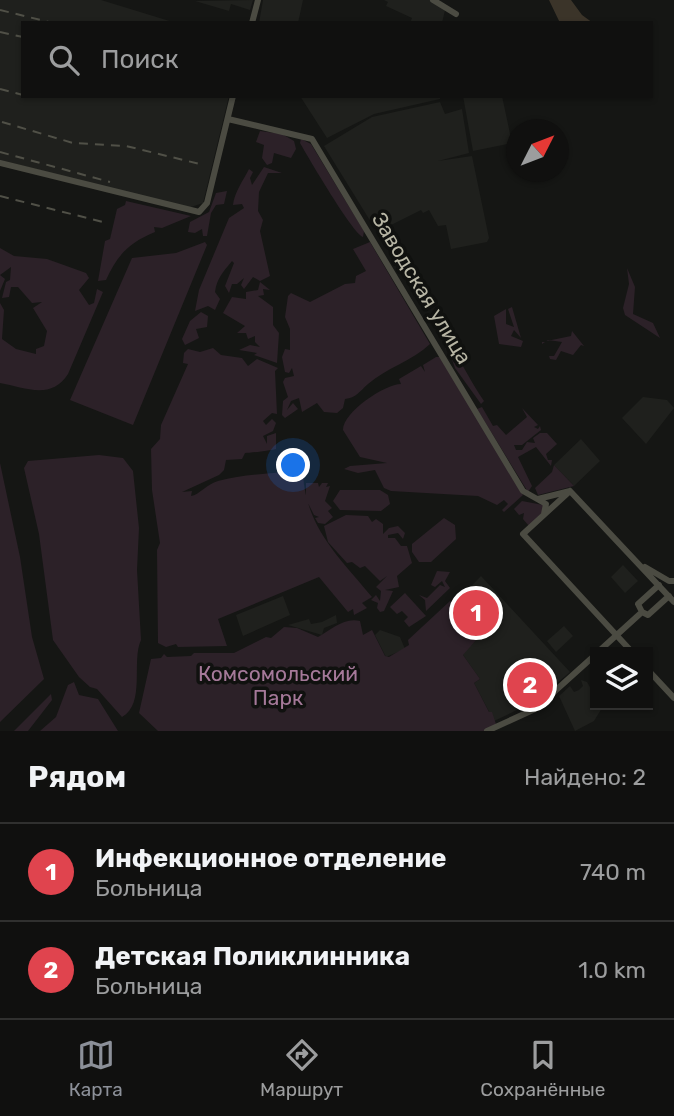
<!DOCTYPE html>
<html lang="ru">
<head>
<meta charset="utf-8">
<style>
  :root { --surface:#10100f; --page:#1e1e1d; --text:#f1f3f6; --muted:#9c9d9e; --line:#30302f; --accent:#8c9099 }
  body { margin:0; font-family:Rubik,sans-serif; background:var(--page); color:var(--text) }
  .controls { position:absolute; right:21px; bottom:21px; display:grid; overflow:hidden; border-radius:0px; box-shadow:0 2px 5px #0004 }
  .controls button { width:63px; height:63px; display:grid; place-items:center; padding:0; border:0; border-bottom:2px solid var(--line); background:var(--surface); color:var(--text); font:35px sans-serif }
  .compass { position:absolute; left:506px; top:119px; width:63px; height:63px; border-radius:50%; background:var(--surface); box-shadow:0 2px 5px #0004; rotate:48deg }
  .you { position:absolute; left:294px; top:466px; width:24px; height:24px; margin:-18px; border:5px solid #fff; border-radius:50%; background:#1a73e8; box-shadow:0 0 0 10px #1a73e833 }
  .badge { display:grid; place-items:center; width:46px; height:46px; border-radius:50%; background:var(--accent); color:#fff; font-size:23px; font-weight:700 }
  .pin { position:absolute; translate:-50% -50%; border:4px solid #fff; box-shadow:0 2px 7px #0006 }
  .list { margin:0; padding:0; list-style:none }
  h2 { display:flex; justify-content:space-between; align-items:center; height:91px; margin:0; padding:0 28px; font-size:30px }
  h2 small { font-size:23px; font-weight:400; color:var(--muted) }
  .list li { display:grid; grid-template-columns:46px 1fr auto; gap:21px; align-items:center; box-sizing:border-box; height:98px; padding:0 28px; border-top:2px solid var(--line) }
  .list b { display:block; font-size:26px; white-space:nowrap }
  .list p { margin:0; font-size:23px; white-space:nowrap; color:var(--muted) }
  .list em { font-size:23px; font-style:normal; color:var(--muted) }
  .icon { flex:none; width:38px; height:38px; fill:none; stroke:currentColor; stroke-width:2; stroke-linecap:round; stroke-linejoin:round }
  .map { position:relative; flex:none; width:674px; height:731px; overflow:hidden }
  .search { position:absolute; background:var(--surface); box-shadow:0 2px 5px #0004; left:21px; right:21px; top:21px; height:77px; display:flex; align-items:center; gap:18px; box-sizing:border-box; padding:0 24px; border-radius:0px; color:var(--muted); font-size:26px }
  .sheet { height:287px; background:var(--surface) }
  nav { display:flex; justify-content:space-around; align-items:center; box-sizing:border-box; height:98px; border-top:2px solid var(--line); background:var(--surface); font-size:19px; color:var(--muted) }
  nav a { display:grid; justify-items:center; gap:4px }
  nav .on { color:var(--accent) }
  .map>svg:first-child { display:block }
  .built { fill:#1f201d }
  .green { fill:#2c2128 }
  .water { fill:#3b3429 }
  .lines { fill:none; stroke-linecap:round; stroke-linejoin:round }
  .secondary { stroke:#4b4b42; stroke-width:6 }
  .rail { stroke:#505047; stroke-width:2; stroke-dasharray:9 7; stroke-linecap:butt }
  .labels { text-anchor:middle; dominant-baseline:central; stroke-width:7; stroke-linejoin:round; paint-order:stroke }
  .street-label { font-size:21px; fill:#b7b5a4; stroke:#10110f }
  .park-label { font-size:21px; fill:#a57999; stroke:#10110f }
</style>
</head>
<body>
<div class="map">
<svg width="674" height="731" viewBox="0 0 674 731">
  <rect width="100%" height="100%" fill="#151614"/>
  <path class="built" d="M0,0H101L176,23H23V96H229L203,203L188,208L0,160Z
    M253,0L250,10L231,4L229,11L195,1Z
    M263,0H303L298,23H259Z
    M384,0H430L445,10L442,23H410L412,18L386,6L388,2Z
    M300,96H440V99L374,114L327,138Z
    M463,96H502L512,143L473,151Z
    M440,102L445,114L462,109L469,153L438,161L472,156L489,238L487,242L451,249L446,225L438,226L429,210L423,213L421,210L383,229L380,224L374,227L324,146L372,117Z
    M643,397L667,400L674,408L646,444L622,418Z
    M581,439L600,461L574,486L554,465Z
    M623,565L638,581L625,593L611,577Z
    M481,576L570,672L536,701L494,721L474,683L480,679L463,655L466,619L453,605Z
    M283,596L290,615L243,636L236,615Z
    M336,615L337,623L324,628L322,635L288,625L309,619L311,624L322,622Z
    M564,626L573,636L556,652L547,641Z
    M380,630L400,637L405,649L386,657L375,635Z
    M581,680L587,682L595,696V705L602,708L594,721L575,731L559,696L570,686L574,692L579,690L583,686Z"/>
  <path class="green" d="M260,131L282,134L294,141L296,149L291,158L274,153L272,163L267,165L262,158L264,145L256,142Z
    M301,139L311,144L364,231L363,237C353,234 308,157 300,143Z
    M264,167L282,173H268L259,192L258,211L263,220L260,231L270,276L260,281L253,277L244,289L241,285L244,278L237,284H232L229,293L225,286L234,263L232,261C223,272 217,278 215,292L220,299L215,310L208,306L195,311L199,290L229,218L244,208L242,204L233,205C234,193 244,179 249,169L253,172L250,178L252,185Z
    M227,191L224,204L216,205L211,213L207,236H203L202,229L195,233L188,232L190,222L209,212L216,193Z
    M126,201L191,216L162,228L154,227L155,232C128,243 117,256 106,280L98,281L105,241L110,239L117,209L125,205Z
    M205,242L207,245L133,425L70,400L132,258L176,253Z
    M370,242L430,344C412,361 386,368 368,384C360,391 356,398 345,399L343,408L337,413L324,412L317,403L302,412L299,398L291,401L287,410L293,403L298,409L285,418L282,415L283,401L288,397L283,382L285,378L294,376L292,368L289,373L285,372L282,357L285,349L290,350V329L285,317L288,296L291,293L310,302L345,284L355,283L356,276L366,271L353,249Z
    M0,248L14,256L47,259L86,273L89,278L79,290L89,305L94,303L97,289L103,292L68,374C51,401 24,387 0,383V303L4,310L2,339L16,349L36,354V349L44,346L47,331L33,308L42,302L32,303L18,287H11L9,297L2,298L6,282L10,280L11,267L0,275L5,279L0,291Z
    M627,268L635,287L633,314L653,323L660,338L625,315L623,308L629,284Z
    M260,282L270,290L263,289L264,295L258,296L273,307V325L279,333L277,363L254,355L257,353L239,350L250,345L260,347L255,342V336L248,339L246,333H237L245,326L223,313L232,297L246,299V292L258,290Z
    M512,307L521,338L514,330L511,336L523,341L521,347L499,344L494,316L506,309V324L514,327L508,309Z
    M201,312L208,316L207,327L196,329L199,338L185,345L182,339L190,321Z
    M572,331L584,346L581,345L573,355L561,351L556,360L550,359L549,356H554L562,342L548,340L542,344V342L571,336Z
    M446,346L451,347C464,366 472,384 484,401L481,404L455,368L449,351L445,349Z
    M213,348L221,355L242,358L248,366L257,359L278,368L275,371L277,414L272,413L263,421L266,425L272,419L276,423L273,431L263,436L267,444V436L276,433V449C274,450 251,453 245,453L242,459L226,460L224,470L219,475L182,492L192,491L191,496C199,495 207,484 218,481C240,475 263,474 286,472V476L303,474C306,528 340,558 372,597L362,603L367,608L354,615L353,609L348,612L319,577L218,619L227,646L178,647L176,644L166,647L158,643L157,550L160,543L152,490L151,449L160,439L161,425L188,364L183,363L184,353L188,349L200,352Z
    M436,357H440L523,495L504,512L502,510L508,504L504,500L497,505L478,496L391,491L384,488L375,470L358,473L344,469L350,466L387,463L360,457L343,430C343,412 385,384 401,384L399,379L421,366L425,372L423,365Z
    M482,407L493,426L497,425L506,435L527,417L522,408L538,425L534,427L538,429L540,426L541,430L522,445H514L516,450H522L527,442L535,443L533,438L540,433H547L557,444L546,454L548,460H552L551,466L536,447L518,457L532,486L528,492L477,409Z
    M99,455L123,458L133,471L139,528L137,570L141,640C131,661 146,704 122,717L97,689L90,687L79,677L53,640L39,534L24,468L28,461Z
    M0,463L20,557L32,637L44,679L0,722Z
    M554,465L574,486L538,495L535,488L552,472Z
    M306,483H318L319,487L322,483H328L326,487L330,486L325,501L332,508L328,511L333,517L325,524L318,523L315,518L319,517L314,515L306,499Z
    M340,490H380L388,495L390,504L381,511L340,510L333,501Z
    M522,501L543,505L544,511L529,526L523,519L524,513L519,515L514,509Z
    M346,515L368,516L372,522L376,519L383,524V534L389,528L398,526L405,533L403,539L398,533L388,535V538H395L401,546H407L412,563L397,576L399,587L385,590L393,591L384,611L380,612L377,608L378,603L371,600L376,595L380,601L381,591L376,587L387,576L380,581L365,566L360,568L352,562L347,563L328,542L324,526Z
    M444,518L455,525L456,539L431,562H419L412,552V544Z
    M437,571L450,572L445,581L450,588L426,611L425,600L419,595L427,598L440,585L445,587L442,581L435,587L431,585Z
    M405,593L426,616L409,627L404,621L408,617L402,611L397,614L390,607Z
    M450,601L458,609L464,606L460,613L464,615L468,611L476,621L470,625L471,629L474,632L480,628L483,632L463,655L480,679L474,683L489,712H492L497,727L487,731H158L139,713L151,659L161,658L164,654L167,657L191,656L194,653H234L266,637L271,638L284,627L297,628L318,637C331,630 344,617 360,621L363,635L372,630L385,656L389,657L409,645L408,640Z
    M74,682L79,695L98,699L118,731H40L56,717L68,685Z
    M51,694L52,700L28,731H14Z"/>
  <path class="water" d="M549,0H571L582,15L593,23H560Z"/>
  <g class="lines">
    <path class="secondary" d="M433,0L456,14
      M252,23L258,0
      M228,119L312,139L523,491L546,504L544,514
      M0,163L199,212L207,203L233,96
      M570,491L523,534L632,652
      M570,491L674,602
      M538,499L570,491
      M645,567L669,581H674
      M642,612L638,604L659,585
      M642,612L648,615L669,596
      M598,652L642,612
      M648,670L674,698
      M487,731L535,709L595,655"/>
    <path class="rail" d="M0,10L53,23
      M0,32L23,37
      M0,89L23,95
      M2,122L73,143L126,146L204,165
      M0,152L110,182
      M0,196L103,222"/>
  </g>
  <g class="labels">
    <g class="street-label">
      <text transform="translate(422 288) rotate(59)">Заводская улица</text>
    </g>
    <g class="park-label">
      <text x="278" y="673">Комсомольский<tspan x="278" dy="24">Парк</tspan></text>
    </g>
  </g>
</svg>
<div class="controls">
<button><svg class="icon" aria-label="layers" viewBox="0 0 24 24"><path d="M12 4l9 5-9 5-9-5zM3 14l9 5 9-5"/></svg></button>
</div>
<svg class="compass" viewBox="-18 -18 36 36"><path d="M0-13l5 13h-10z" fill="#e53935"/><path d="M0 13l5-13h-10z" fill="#9c9d9e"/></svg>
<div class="you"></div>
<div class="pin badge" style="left:476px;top:613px;background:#e0444e">1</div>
<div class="pin badge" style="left:530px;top:685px;background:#e0444e">2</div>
<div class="search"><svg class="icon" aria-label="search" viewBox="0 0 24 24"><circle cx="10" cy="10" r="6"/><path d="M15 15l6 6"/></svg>Поиск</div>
</div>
<section class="sheet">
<h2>Рядом<small>Найдено: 2</small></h2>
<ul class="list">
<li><span class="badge" style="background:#e0444e">1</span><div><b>Инфекционное отделение</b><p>Больница</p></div><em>740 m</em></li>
<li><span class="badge" style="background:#e0444e">2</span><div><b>Детская Поликлинника</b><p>Больница</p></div><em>1.0 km</em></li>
</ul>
</section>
<nav>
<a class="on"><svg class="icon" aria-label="map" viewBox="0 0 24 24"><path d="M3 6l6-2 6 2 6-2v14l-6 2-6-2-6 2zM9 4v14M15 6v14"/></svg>Карта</a>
<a><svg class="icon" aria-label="directions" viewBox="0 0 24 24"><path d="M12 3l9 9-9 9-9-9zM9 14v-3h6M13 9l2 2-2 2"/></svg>Маршрут</a>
<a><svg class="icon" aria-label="saved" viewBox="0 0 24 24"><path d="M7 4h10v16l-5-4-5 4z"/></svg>Сохранённые</a>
</nav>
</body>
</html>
